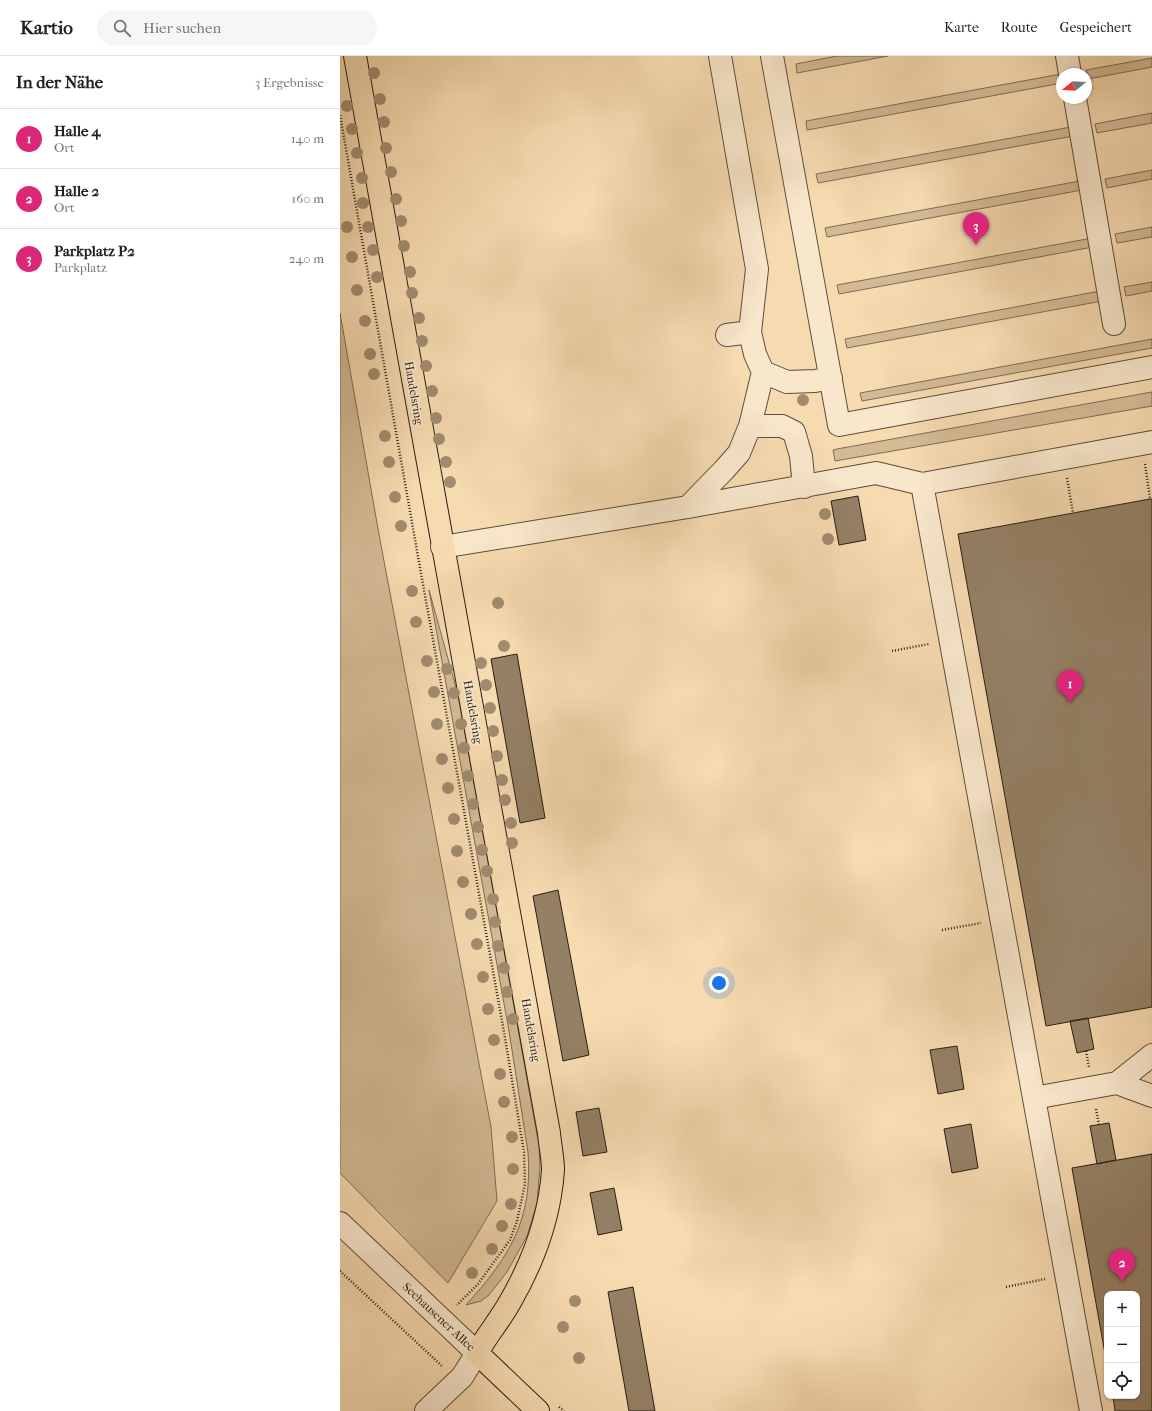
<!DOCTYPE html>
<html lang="de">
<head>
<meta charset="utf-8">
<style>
  :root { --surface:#fff; --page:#f6f6f6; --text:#202124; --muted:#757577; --line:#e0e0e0; --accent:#db2777 }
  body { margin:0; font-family:"IM FELL French Canon",serif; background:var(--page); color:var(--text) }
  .controls { position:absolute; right:12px; bottom:12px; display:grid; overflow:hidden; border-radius:8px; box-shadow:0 1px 3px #0004 }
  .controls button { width:36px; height:36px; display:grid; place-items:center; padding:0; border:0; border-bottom:1px solid var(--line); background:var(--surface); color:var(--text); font:20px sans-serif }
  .compass { position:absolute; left:716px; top:12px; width:36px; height:36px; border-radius:50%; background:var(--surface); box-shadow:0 1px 3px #0004; rotate:252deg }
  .you { position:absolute; left:379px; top:927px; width:14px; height:14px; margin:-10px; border:3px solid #fff; border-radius:50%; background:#1a73e8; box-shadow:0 0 0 6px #1a73e833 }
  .badge { display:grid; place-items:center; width:26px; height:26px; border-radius:50%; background:var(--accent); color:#fff; font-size:13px; font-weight:700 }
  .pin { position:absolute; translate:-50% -33px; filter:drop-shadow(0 1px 2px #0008) }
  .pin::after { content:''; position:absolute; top:21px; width:14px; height:12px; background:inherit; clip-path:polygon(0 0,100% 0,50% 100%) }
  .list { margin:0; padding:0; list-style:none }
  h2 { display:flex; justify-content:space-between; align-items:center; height:52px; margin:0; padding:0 16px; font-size:17px }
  h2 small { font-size:13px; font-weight:400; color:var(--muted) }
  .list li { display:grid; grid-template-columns:26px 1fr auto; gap:12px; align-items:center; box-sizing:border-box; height:60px; padding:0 16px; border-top:1px solid var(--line) }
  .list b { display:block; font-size:15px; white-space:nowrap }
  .list p { margin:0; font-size:13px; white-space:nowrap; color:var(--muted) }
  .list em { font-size:13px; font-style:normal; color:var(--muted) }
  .icon { flex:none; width:22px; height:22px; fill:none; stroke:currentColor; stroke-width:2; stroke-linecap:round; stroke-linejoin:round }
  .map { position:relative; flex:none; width:812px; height:1355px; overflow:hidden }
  header { display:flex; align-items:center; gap:24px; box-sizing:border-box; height:56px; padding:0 20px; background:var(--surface); border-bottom:1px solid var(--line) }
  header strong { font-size:19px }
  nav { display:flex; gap:22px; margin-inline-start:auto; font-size:14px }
  .search { width:280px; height:36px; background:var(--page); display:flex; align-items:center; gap:10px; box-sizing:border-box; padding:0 14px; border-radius:22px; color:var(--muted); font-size:15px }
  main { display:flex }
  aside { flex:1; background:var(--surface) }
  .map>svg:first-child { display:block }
  .green { fill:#d3ba95; stroke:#7e6c54 }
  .building { fill:#948065; stroke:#291e14 }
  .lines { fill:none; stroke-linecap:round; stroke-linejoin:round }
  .minor-casing { stroke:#5c4d3b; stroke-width:24 }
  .major-casing { stroke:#291e14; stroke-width:24 }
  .path { stroke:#291e14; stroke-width:2.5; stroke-dasharray:1 2; stroke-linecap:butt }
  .minor { stroke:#f9e7cc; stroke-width:22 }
  .major { stroke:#f6dab0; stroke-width:22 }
  .tree { fill:#a18c70 }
  .labels { text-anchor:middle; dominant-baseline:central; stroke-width:3.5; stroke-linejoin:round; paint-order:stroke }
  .street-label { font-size:12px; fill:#291e14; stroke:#f9e7cc }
</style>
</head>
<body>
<header>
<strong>Kartio</strong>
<div class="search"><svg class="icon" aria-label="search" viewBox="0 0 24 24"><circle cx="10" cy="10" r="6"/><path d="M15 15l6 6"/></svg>Hier suchen</div>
<nav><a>Karte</a><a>Route</a><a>Gespeichert</a></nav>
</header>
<main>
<aside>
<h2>In der Nähe<small>3 Ergebnisse</small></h2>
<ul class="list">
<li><span class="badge">1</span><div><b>Halle 4</b><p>Ort</p></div><em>140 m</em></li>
<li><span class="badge">2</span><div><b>Halle 2</b><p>Ort</p></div><em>160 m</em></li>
<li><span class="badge">3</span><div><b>Parkplatz P2</b><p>Parkplatz</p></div><em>240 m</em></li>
</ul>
</aside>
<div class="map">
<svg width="812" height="1355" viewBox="0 0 812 1355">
  <rect width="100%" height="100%" fill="#f6dab0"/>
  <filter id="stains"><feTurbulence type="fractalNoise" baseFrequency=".005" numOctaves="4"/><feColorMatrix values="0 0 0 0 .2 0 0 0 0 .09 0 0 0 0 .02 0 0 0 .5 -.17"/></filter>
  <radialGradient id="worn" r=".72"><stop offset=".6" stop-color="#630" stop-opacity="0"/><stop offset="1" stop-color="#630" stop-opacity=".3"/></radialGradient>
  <path class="green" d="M497,0H548L457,17L456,8Z
    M812,2V11L748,23L746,14Z
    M721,18L722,27L467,74L466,65Z
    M812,57V67L757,77L755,68Z
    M731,71L733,80L478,127L476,118Z
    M812,114V123L767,132L765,123Z
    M740,125L742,134L487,181L485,172Z
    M812,171V181L777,187L775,178Z
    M752,182L753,191L499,238L497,229Z
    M812,226V235L786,240L784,231Z
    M760,235L762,245L507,292L505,283Z
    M0,257L40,484L151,1071L157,1145L108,1227L0,1117Z
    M812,283V292L522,345L520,337Z
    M812,336V350L495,405L493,394L497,393Z
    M89,534L118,639L199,1090L200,1111L197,1147L187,1180L167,1216L149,1239L141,1245L126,1249C170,1200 193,1164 188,1096L169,975Z"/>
  <path class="building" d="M518,440L526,484L499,489L491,445Z
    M810,443H812V951L706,970L618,478Z
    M177,598L205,762L180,767L151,603Z
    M218,834L249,999L223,1005L193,840Z
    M748,962L754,993L737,997L730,965Z
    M617,990L624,1033L598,1038L590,994Z
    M259,1052L267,1096L243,1100L236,1056Z
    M769,1067L776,1104L757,1108L750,1070Z
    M631,1068L638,1112L612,1117L604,1073Z
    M812,1098V1355H775L773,1340H797V1238H767V1309L732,1112Z
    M274,1132L282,1174L258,1179L250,1137Z
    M293,1231L315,1355H289L268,1236Z"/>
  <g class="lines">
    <g class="minor-casing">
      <path id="minor" d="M380,0L417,213L410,276L415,298L423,316L410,370
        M432,0L499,369L812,311
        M727,0L730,18
        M735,42L774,268
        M387,279L410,276
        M423,316L447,326L475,325L491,322
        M582,428L751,1355
        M348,451L384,414L399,397L410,370H442L454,376L461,400L464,431
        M102,491L348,451L536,417L582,428L812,386
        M777,1027L812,1040
        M694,1042L777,1027L812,999
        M0,1167L137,1297L122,1321L86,1355"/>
    </g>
    <g class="major-casing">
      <path id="major" d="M15,0C78,359 144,718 209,1077C210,1089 213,1102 213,1114C210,1160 193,1206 170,1246C160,1264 147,1279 137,1297L198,1355"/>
    </g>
    <path class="path" d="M0,59L77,495L164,976L184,1096L185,1128L177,1165L170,1184L138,1228L117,1249
      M805,408L810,443
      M727,422L733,457
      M552,595L589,588
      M602,874L641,867
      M746,995L749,1011
      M756,1053L759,1069
      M0,1215L102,1310
      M666,1231L705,1223
      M219,1351L224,1355"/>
    <use href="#minor" class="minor"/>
    <use href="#major" class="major"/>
  </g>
  <g class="tree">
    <circle cx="34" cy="17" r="6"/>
    <circle cx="40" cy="43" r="6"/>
    <circle cx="7" cy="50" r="6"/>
    <circle cx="44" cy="66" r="6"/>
    <circle cx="12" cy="73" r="6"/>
    <circle cx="46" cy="92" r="6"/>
    <circle cx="17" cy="97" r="6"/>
    <circle cx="51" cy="116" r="6"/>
    <circle cx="22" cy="122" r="6"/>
    <circle cx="56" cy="143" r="6"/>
    <circle cx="23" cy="147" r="6"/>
    <circle cx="61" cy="165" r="6"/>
    <circle cx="7" cy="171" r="6"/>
    <circle cx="28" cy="171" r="6"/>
    <circle cx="64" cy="190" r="6"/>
    <circle cx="33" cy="194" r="6"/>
    <circle cx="12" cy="201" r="6"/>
    <circle cx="70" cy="216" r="6"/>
    <circle cx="37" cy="221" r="6"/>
    <circle cx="17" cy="234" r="6"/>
    <circle cx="72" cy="237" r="6"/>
    <circle cx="79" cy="262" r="6"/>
    <circle cx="25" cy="265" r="6"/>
    <circle cx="82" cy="285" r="6"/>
    <circle cx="30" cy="298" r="6"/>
    <circle cx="86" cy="310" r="6"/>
    <circle cx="34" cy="318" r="6"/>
    <circle cx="92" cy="335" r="6"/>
    <circle cx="463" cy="344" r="6"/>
    <circle cx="96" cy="362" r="6"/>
    <circle cx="45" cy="380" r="6"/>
    <circle cx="99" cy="383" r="6"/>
    <circle cx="49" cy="406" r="6"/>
    <circle cx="106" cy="406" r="6"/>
    <circle cx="110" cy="426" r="6"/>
    <circle cx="55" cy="441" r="6"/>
    <circle cx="485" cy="458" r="6"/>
    <circle cx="61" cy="470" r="6"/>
    <circle cx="488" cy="483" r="6"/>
    <circle cx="72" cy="535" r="6"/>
    <circle cx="158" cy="547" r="6"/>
    <circle cx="76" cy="566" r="6"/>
    <circle cx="164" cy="590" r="6"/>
    <circle cx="87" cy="605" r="6"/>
    <circle cx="141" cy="607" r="6"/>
    <circle cx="107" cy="613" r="6"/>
    <circle cx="146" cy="629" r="6"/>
    <circle cx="94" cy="636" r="6"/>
    <circle cx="114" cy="637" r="6"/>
    <circle cx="150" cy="652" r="6"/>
    <circle cx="97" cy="668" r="6"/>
    <circle cx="121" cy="668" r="6"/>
    <circle cx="153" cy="675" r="6"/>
    <circle cx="124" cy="692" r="6"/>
    <circle cx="157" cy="700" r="6"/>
    <circle cx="102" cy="703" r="6"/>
    <circle cx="128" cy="720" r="6"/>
    <circle cx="162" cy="724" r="6"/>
    <circle cx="108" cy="732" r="6"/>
    <circle cx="165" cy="744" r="6"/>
    <circle cx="133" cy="748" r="6"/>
    <circle cx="114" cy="763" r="6"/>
    <circle cx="171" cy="767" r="6"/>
    <circle cx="138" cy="771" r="6"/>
    <circle cx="172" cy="787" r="6"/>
    <circle cx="142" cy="794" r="6"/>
    <circle cx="117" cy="795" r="6"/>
    <circle cx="147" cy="815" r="6"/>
    <circle cx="123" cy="826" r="6"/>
    <circle cx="153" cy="843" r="6"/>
    <circle cx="131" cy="858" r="6"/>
    <circle cx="155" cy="866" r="6"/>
    <circle cx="137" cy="888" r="6"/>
    <circle cx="158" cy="890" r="6"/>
    <circle cx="164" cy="912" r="6"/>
    <circle cx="143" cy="921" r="6"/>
    <circle cx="167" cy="936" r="6"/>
    <circle cx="148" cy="953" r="6"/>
    <circle cx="173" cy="963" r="6"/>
    <circle cx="154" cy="984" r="6"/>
    <circle cx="160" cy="1018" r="6"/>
    <circle cx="164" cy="1046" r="6"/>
    <circle cx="172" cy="1081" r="6"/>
    <circle cx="173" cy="1113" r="6"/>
    <circle cx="171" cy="1148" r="6"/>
    <circle cx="162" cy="1170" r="6"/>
    <circle cx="152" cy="1193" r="6"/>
    <circle cx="132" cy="1217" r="6"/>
    <circle cx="235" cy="1245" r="6"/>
    <circle cx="223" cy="1271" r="6"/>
    <circle cx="239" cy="1302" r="6"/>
  </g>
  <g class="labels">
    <g class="street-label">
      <text transform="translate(74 337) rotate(80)">Handelsring</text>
      <text transform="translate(133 656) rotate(80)">Handelsring</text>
      <text transform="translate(191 974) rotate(80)">Handelsring</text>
      <text transform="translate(99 1261) rotate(43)">Seehausener Allee</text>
    </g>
  </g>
  <rect width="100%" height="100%" filter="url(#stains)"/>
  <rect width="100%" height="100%" fill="url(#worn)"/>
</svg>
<div class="controls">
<button>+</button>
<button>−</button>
<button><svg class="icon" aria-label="locate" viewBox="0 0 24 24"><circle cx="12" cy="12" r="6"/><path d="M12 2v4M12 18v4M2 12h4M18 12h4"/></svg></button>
</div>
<svg class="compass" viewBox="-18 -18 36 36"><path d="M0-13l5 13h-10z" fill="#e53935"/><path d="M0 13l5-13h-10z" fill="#757577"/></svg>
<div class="you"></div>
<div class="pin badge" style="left:730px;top:647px">1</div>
<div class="pin badge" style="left:782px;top:1226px">2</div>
<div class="pin badge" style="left:636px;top:189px">3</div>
</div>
</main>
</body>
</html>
